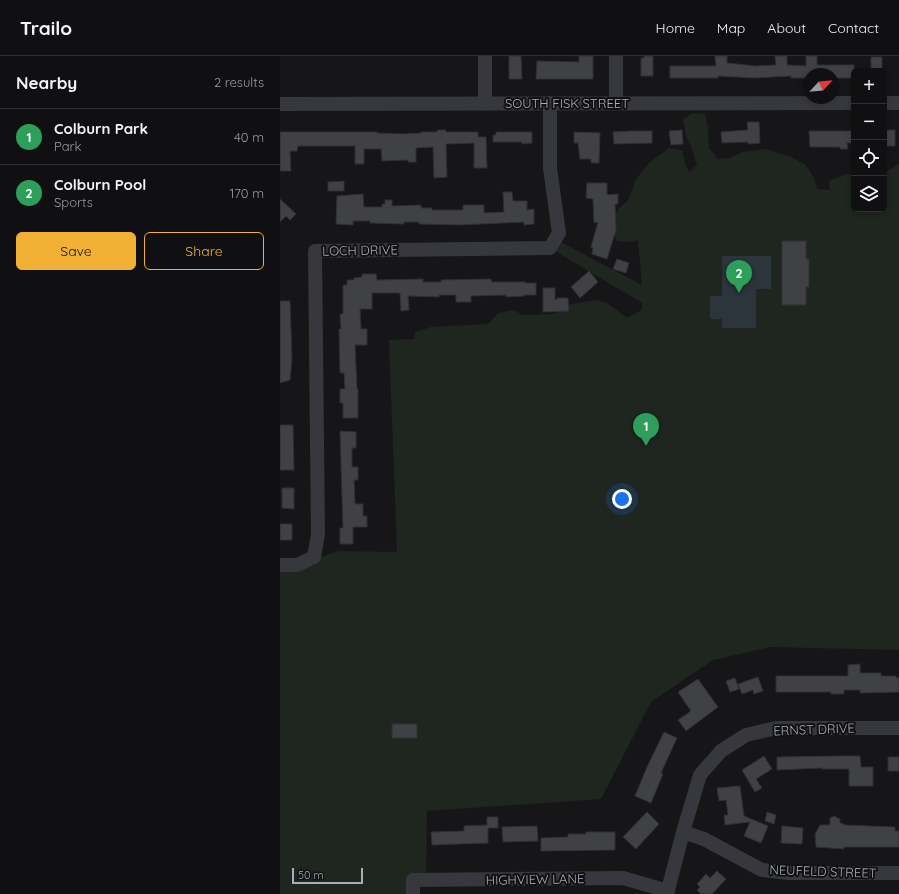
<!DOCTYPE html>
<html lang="en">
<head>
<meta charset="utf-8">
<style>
  :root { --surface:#101012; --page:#1e1e20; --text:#f1f3f6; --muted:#9c9d9f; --line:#303032; --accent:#f2b134 }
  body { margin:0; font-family:Quicksand,sans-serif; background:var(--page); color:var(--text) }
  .controls { position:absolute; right:12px; top:12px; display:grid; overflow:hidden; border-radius:6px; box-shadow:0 2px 6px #0003 }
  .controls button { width:36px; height:36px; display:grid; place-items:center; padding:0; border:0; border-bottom:1px solid var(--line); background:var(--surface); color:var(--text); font:20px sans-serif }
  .compass { position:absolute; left:523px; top:12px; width:36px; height:36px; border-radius:50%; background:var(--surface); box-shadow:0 2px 6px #0003; rotate:64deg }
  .scale { position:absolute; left:12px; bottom:10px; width:71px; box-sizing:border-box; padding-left:4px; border:2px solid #a8adb8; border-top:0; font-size:11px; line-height:14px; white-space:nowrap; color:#a8adb8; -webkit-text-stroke:3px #111113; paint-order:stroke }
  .you { position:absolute; left:342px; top:443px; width:14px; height:14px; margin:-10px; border:3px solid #fff; border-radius:50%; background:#1a73e8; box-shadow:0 0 0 6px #1a73e833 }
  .badge { display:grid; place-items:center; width:26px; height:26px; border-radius:50%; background:var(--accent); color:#fff; font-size:13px; font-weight:700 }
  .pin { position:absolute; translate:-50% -33px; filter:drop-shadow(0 1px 2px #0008) }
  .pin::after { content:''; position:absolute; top:21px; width:14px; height:12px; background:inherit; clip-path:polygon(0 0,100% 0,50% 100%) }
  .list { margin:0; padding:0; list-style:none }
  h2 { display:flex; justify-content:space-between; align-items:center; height:52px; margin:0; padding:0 16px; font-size:17px }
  h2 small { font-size:13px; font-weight:400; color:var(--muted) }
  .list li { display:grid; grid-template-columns:26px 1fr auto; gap:12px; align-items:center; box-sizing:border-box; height:56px; padding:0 16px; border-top:1px solid var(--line) }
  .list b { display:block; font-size:15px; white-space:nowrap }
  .list p { margin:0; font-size:13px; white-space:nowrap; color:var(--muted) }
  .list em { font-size:13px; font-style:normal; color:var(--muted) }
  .actions { display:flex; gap:8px; padding:12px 16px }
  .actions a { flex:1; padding:9px 0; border:1px solid var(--accent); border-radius:6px; text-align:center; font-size:14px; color:var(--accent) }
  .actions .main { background:var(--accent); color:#111 }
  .icon { flex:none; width:22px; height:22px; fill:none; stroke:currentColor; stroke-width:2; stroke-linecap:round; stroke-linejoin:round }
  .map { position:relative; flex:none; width:619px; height:838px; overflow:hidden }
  header { display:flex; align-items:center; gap:24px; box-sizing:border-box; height:56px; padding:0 20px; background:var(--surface); border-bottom:1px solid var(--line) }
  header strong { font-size:19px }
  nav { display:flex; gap:22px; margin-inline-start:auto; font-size:14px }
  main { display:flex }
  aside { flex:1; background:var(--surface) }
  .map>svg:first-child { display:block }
  .green { fill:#1e261f }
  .water { fill:#2c353c }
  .building { fill:#404145; stroke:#303034 }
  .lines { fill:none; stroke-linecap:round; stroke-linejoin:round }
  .minor { stroke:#37383d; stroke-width:14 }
  .labels { text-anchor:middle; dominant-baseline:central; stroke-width:4; stroke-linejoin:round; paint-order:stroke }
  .street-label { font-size:13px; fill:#a8adb8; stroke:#111113 }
</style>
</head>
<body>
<header>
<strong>Trailo</strong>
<nav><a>Home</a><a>Map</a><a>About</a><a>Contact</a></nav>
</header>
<main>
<aside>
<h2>Nearby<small>2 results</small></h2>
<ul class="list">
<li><span class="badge" style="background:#2e9e5b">1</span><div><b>Colburn Park</b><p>Park</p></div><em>40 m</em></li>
<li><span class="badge" style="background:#2e9e5b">2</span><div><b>Colburn Pool</b><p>Sports</p></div><em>170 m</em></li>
</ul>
<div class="actions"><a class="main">Save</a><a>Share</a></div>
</aside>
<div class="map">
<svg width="619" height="838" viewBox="0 0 619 838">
  <rect width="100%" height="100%" fill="#161618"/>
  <path class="green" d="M413,57L425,58L428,72L429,92L438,103L449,102L463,96L485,93L509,100L526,109L535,124L537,133L550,134L549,125L567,118H574V153H604V117L619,108V594L489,591L433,604L371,646L321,743L147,755L146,824L133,838H0V509L34,501H42L58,495L117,496L109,284L134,283L135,276L151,271L208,268L218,257L233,254L243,259L273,258L291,248L317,244L327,247L347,262L362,254V247L270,192L275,183L362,229L358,184L351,186L337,185L330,170L338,153L348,144L356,123L370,106L389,92L402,94L405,107L409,116L417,109L412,93L406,80L403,63Z"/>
  <path class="water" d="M442,200H491V233H476V272H442V263H430V240H442Z"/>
  <path class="building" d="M229,0H241L242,23H229Z
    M299,0H313V23H256L257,5L299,6Z
    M364,0H373V20H361V2H364Z
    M435,0H447V7L475,10L496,9L495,0H507V9L526,10V0H537V9H574V22H553V18H529V22H511V20L475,22L438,20V22H390V10H436Z
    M591,1H602V15H591Z
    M467,66H479L480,87L468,88V86L442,87L441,76L468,74Z
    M157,74H166V76H198V81H206L207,112H194V87L166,88L167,121L154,122L153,91L136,92V106H128V104L102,105L101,93H84V108H75V90H18L17,95H10L11,115H0V76H97V77L123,78L141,77V76H157Z
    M402,74L403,88L391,89L389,75Z
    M604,74H615V90H604Z
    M351,75H372V87L334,88L333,76Z
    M529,75H574V87H567L568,93H560V91H530Z
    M216,76H252V87L242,88V86H213V79H216Z
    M294,76L320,77L319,107H311V103H300L298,87H294Z
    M64,125V135H48V126Z
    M307,127H327V139L338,138V148H335L336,174L327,203L312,198L313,192L311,191L318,166L314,167L313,143L306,142Z
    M223,136H232L233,145H247V154L254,153V168L244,169V166L179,169L139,168V166H124V168L90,167V165H73V169L56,168L57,140L83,138L84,151H102V148H105V144H112V150L141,149V152H152V154H183V149H204V157L224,156Z
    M0,143L16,158L10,164L6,160L0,166Z
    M502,185H526V203H529V231H526V249H502Z
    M337,203L349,207L346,217L333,213Z
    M309,215L318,226L300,242L291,231Z
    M82,218H96L97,224L143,223V226H161V224L211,223L212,226H245V227H256V239H244V240L226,241V239L191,240V246H176V239H159V241L128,240L129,254L121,255L120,237H92V253H80L81,273H87V289H75L77,333H78V362H63V347H60V333H65L64,317H60L59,273H61L60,258H63V229H67V224H74V222L82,221Z
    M263,232H275V244L278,242H288L289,255L262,256L263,255Z
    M0,245H10L12,303L10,324L0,327Z
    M0,369H13L14,414H0Z
    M60,375L76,376V392H72V411H78V424H74L75,448H83V460H87V471H73V488H60V472H63Z
    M2,432H14V453L2,452Z
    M0,468H12V484H0Z
    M580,608V617H601V620H616V622H619V636L580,637V634H564V638H551V636H496V620H568V609Z
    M478,621L483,635L474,638L473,634L462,638L458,628Z
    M455,622L459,633L450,636L446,625Z
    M418,623L438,651L406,675L398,664L411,655L398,636Z
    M112,668H137V682H112Z
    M384,676L397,682L381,717L383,718L371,747L355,740L367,711Z
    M484,700L492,713L476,723L482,732L475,736L462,714Z
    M557,700H580L581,711H593V730H569V713H542V712L497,714V701Z
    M608,701H619V715H608Z
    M460,730L464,760L488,770L481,787L464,780L470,766L445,769L444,759H448L446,744L439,745L437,732Z
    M367,756L379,768L356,793L343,781Z
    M487,756L496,759L494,768L485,765Z
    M554,760L560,763V767L564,768V769L615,771V775H619V791H564V793L536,791L535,778L540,769H550V762Z
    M207,761H218V772H208V787L152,789L151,776L184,775V770L207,769Z
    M257,770L258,785L223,786L222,771Z
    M502,770L523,772L522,788L501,787Z
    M306,776H335V794L261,795V782L288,781V778H306Z
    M437,815L446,823L432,838H421L417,834L420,831L417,828L426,818L430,822Z"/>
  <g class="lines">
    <path class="minor" d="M205,0V48
      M336,0V47
      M604,47H619
      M0,48L574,47
      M0,509H17L34,501L38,478L35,195L270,192L279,177L270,112V47
      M403,776L424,783L482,814L509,817H619
      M133,838V824L343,822L388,835
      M387,838L403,776L420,719L441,695L466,679L496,672H619"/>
  </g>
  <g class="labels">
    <g class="street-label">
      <text x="287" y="47">SOUTH FISK STREET</text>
      <text transform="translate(80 194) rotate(-1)">LOCH DRIVE</text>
      <text transform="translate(534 673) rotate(-2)">ERNST DRIVE</text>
      <text transform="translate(543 815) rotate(2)">NEUFELD STREET</text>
      <text transform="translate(255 823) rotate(-1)">HIGHVIEW LANE</text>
    </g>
  </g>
</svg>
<div class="controls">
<button>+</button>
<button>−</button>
<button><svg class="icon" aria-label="locate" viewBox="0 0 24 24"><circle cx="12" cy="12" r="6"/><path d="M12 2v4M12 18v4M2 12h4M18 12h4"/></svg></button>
<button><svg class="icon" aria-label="layers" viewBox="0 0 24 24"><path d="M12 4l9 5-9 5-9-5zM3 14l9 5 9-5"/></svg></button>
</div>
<svg class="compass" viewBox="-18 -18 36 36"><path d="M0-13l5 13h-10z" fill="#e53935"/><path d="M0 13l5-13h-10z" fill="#9c9d9f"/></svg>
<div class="scale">50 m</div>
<div class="you"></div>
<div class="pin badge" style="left:366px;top:390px;background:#2e9e5b">1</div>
<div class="pin badge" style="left:459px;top:237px;background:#2e9e5b">2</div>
</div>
</main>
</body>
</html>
